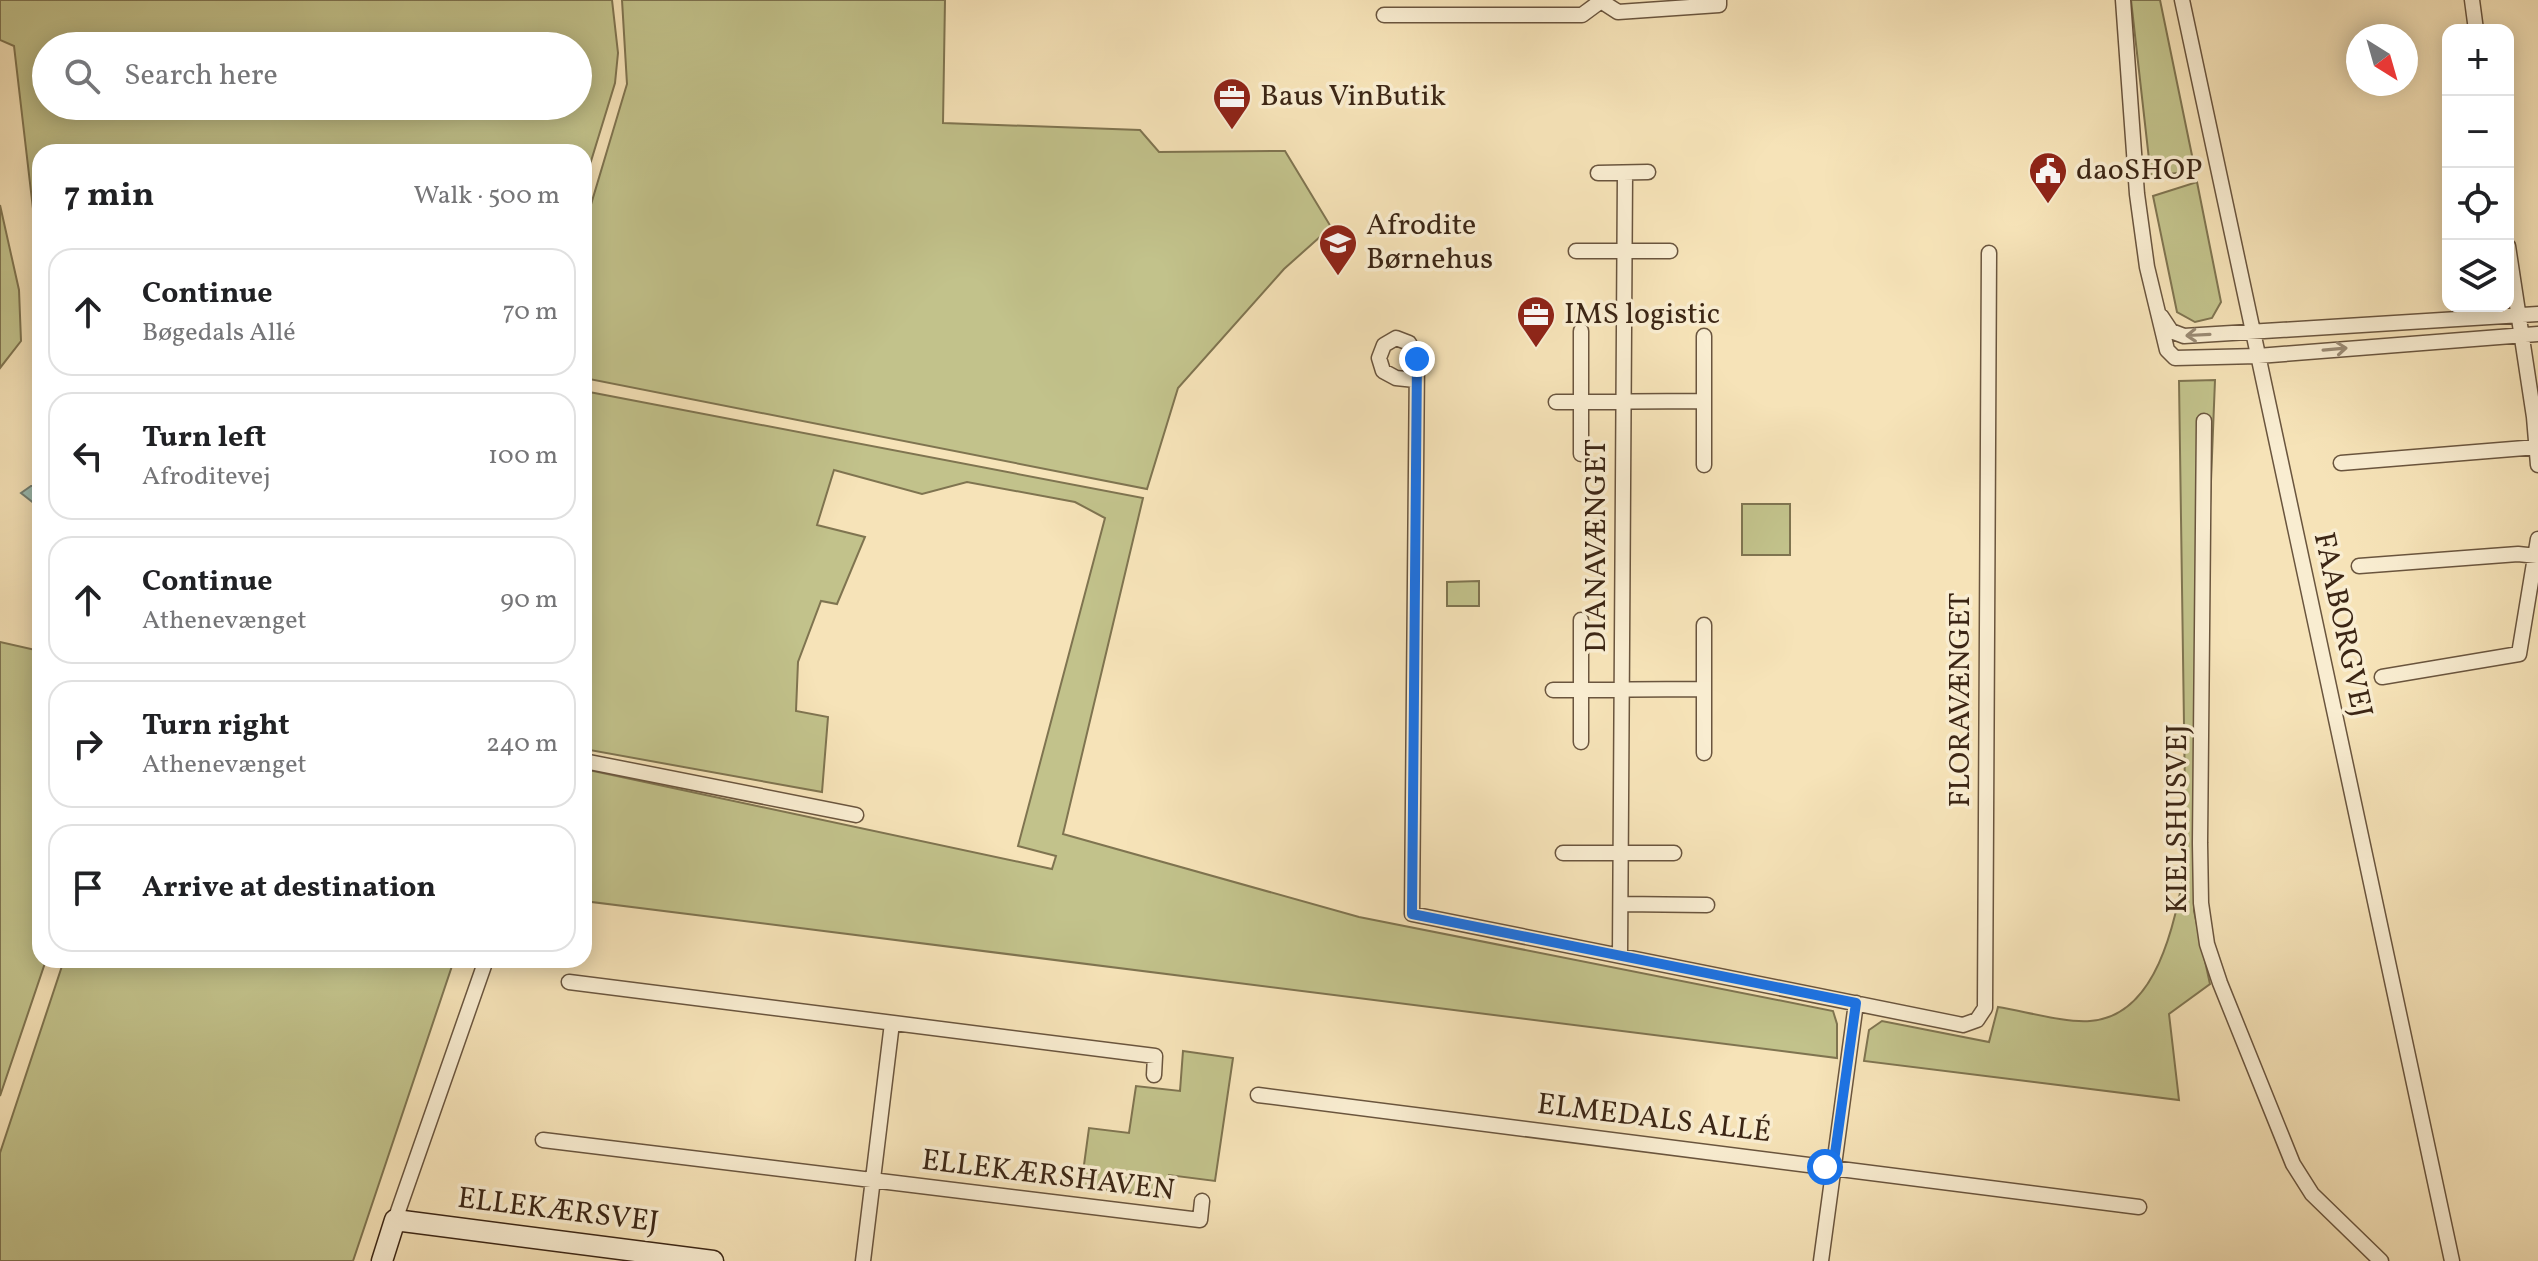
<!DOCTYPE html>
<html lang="en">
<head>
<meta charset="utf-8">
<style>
  :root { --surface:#fff; --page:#f2f2f2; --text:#202124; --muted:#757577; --line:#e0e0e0 }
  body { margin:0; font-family:Vollkorn,serif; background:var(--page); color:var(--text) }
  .controls { position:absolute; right:24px; top:24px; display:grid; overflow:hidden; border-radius:16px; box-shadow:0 4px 20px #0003 }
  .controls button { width:72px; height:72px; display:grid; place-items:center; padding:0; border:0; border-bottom:2px solid var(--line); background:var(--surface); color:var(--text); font:40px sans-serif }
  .compass { position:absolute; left:2346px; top:24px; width:72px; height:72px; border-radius:50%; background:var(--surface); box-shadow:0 4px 20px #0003; rotate:143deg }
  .stop { position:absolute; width:24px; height:24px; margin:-18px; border:6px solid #1a73e8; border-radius:50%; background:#fff }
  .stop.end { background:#1a73e8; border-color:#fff; box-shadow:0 2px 8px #0008 }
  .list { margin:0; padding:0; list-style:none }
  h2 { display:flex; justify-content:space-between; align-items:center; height:104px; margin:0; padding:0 32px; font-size:34px }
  h2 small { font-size:26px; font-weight:400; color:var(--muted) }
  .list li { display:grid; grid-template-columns:52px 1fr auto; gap:24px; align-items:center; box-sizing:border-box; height:128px; margin:0 16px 16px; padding:0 16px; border:2px solid var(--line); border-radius:24px }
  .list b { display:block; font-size:30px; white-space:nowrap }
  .list p { margin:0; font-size:26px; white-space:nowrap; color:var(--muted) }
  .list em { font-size:26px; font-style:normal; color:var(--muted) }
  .icon { flex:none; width:44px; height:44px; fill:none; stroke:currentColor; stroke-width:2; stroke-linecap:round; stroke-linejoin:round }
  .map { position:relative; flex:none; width:2538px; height:1261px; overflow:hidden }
  .search { position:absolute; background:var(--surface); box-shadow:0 4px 20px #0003; left:32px; top:32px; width:560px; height:88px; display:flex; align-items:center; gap:20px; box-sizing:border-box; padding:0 28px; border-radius:44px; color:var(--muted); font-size:30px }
  .panel { position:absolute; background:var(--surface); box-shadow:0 4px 20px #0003; left:32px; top:144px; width:560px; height:824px; border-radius:24px }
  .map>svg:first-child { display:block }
  .green { fill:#c2c28b; stroke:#7f7450; stroke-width:2; fill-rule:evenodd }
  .water { fill:#9dbeb3; stroke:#768174; stroke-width:2 }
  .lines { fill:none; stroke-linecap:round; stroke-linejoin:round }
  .street-casing { stroke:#6a553e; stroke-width:17 }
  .secondary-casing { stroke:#3c2615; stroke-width:23 }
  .street { stroke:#f9edd1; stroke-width:14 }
  .secondary { stroke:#f9edd1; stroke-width:20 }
  .oneway { stroke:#9a8a73 }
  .route { stroke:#1a73e8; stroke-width:10 }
  .labels { text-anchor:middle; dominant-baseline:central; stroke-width:7; stroke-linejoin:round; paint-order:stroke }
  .poi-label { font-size:30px; fill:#3c2615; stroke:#f9edd1; text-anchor:start }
  .street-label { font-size:30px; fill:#3c2615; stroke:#f9edd1 }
</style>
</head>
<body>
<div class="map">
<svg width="2538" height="1261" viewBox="0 0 2538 1261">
  <rect width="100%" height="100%" fill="#f6e3b8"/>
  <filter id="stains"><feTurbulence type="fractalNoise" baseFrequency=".0025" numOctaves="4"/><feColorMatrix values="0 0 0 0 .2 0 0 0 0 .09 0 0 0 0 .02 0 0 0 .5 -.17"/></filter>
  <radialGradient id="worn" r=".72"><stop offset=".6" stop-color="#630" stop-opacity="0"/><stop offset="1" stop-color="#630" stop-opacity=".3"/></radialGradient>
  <path class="green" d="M0,0H612L618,53L615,83L584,184V152H40V233L35,226L14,46L0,40ZM46,46H578V106H46Z
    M622,0H945L943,123L1140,130L1159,152L1285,151L1331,227L1284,269L1178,388L1147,489L584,378V228L627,84Z
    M2131,0H2160L2195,170L2151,177Z
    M2197,182L2221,302L2212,318L2195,322L2177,312L2153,196Z
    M0,205L19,290L21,341L0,368Z
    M2215,380L2194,911L2210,984L2169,1014L2179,1100L1864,1061L1869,1030L1882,1021L1989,1042L1998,1007C2024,1011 2065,1023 2090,1021C2160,1016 2176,915 2186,862L2179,381Z
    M584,391L1143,498L1063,834L1359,917L1833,1011L1837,1024V1058L584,901V769L1052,869L1056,856L1018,846L1105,518L1075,502L967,482L922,494L834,470L817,525L865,537L837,604L821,601L798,662L796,711L828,717L822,792L584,749Z
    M1742,504H1790V555H1742Z
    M1479,581V606H1447V582Z
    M0,642L40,651V960H46L0,1096Z
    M64,960H454L353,1261H0V1153Z
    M1183,1051L1233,1058L1215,1181L1169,1175L1166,1197L1081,1187L1089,1128L1129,1133L1136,1086L1180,1091Z"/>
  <path class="water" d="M31,486H40V508L21,493Z"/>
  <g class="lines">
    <g class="street-casing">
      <path id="street" d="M2123,0L2137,194L2147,267L2167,350L2175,358L2258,356L2538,334
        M2182,0L2452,1261
        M2472,0L2476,30
        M1601,1L1618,12L1719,5V0
        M1384,15H1582L1601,1
        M1598,173L1648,172
        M2508,246L2534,417L2538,465
        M1576,251H1670
        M2161,316L2171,331L2184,336L2538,314
        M1581,331V454
        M1704,336V465
        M1415,380L1396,378L1383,371L1379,358L1384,345L1396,338L1409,343L1417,359L1412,914L1963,1025L1977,1020L1985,1008L1989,253
        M1556,402L1704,401
        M2204,421L2200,843L2201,903L2207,944L2220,983L2293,1164L2312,1194L2381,1261
        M2341,463L2537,447
        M2359,566L2518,554L2537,556
        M1581,620V742
        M1704,625V753
        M2382,677L2519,654L2538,539
        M1553,690L1704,689
        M584,761L856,815
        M1563,853H1674
        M1621,904L1707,905
        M1620,955L1625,173
        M569,982L1155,1056L1154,1075
        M1258,1095L2139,1207
        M543,1140L1200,1220L1202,1201
        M395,1220L486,960
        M863,1261L892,1023
        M1821,1261L1856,1003"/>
    </g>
    <g class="secondary-casing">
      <path id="secondary" d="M382,1261L395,1220L713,1261"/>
    </g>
    <use href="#street" class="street"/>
    <use href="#secondary" class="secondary"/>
  </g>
  <defs><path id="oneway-shaft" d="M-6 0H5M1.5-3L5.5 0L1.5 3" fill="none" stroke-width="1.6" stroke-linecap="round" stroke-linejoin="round" transform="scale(2)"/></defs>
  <g class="oneway">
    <use href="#oneway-shaft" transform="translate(2198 335) rotate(177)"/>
    <use href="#oneway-shaft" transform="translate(2335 349) rotate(-5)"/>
  </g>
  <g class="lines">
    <path class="route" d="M1417,359L1412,914L1856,1003L1833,1168L1825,1167"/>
  </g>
  <defs>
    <g id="office-pin" transform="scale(2)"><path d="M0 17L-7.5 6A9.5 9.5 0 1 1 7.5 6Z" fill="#8f2418" stroke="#f9edd1"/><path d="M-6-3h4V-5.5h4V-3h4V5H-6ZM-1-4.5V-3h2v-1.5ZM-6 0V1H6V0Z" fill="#fff"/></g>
    <g id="civic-pin" transform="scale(2)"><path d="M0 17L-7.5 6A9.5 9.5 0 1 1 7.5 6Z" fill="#8f2418" stroke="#f9edd1"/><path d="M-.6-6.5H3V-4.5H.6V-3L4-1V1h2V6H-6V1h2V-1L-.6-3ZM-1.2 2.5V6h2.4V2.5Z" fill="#fff"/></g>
    <g id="school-pin" transform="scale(2)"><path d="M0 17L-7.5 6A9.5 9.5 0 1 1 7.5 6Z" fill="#8f2418" stroke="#f9edd1"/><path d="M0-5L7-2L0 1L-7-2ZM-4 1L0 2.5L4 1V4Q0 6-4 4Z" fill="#fff"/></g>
  </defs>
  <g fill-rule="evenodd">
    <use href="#office-pin" x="1232" y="97"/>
    <use href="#civic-pin" x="2048" y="171"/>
    <use href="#school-pin" x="1338" y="243"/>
    <use href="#office-pin" x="1536" y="315"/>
  </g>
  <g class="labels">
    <g class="poi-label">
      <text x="1260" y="97">Baus VinButik</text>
      <text x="2076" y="171">daoSHOP</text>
      <text x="1366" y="226">Afrodite<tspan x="1366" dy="34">Børnehus</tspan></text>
      <text x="1564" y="315">IMS logistic</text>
    </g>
    <g class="street-label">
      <text transform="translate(1597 546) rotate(-90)">DIANAVÆNGET</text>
      <text transform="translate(2342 625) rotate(78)">FAABORGVEJ</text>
      <text transform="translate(1961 700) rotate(-90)">FLORAVÆNGET</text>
      <text transform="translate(2178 819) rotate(-90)">KIELSHUSVEJ</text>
      <text transform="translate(1654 1119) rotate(7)">ELMEDALS ALLÉ</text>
      <text transform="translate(1048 1176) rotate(7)">ELLEKÆRSHAVEN</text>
      <text transform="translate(558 1211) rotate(7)">ELLEKÆRSVEJ</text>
    </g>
  </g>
  <rect width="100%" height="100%" filter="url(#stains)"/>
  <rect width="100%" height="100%" fill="url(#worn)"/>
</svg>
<div class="controls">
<button>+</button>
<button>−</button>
<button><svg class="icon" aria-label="locate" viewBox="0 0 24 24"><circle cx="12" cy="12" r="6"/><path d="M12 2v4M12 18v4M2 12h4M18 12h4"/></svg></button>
<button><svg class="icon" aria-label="layers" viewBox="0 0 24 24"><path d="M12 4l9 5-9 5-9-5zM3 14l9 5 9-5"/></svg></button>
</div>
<svg class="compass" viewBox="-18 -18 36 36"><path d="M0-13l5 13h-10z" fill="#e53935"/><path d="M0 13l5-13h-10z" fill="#757577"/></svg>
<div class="stop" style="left:1825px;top:1167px"></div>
<div class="stop end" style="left:1417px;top:359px"></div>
<div class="search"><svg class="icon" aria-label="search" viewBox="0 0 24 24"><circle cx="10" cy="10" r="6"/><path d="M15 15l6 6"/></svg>Search here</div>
<section class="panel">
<h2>7 min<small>Walk · 500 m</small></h2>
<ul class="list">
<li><svg class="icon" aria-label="ahead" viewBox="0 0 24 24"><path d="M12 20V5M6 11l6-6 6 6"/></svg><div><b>Continue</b><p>Bøgedals Allé</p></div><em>70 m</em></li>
<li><svg class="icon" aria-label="left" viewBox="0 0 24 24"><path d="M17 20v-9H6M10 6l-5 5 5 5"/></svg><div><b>Turn left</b><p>Afroditevej</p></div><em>100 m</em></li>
<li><svg class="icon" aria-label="ahead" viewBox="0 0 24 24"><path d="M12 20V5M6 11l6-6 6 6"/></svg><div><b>Continue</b><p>Athenevænget</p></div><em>90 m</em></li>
<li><svg class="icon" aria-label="right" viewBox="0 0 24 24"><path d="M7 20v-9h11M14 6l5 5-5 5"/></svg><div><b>Turn right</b><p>Athenevænget</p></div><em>240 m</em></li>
<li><svg class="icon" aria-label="arrive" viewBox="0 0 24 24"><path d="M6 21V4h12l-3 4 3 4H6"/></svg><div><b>Arrive at destination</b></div></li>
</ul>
</section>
</div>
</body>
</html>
